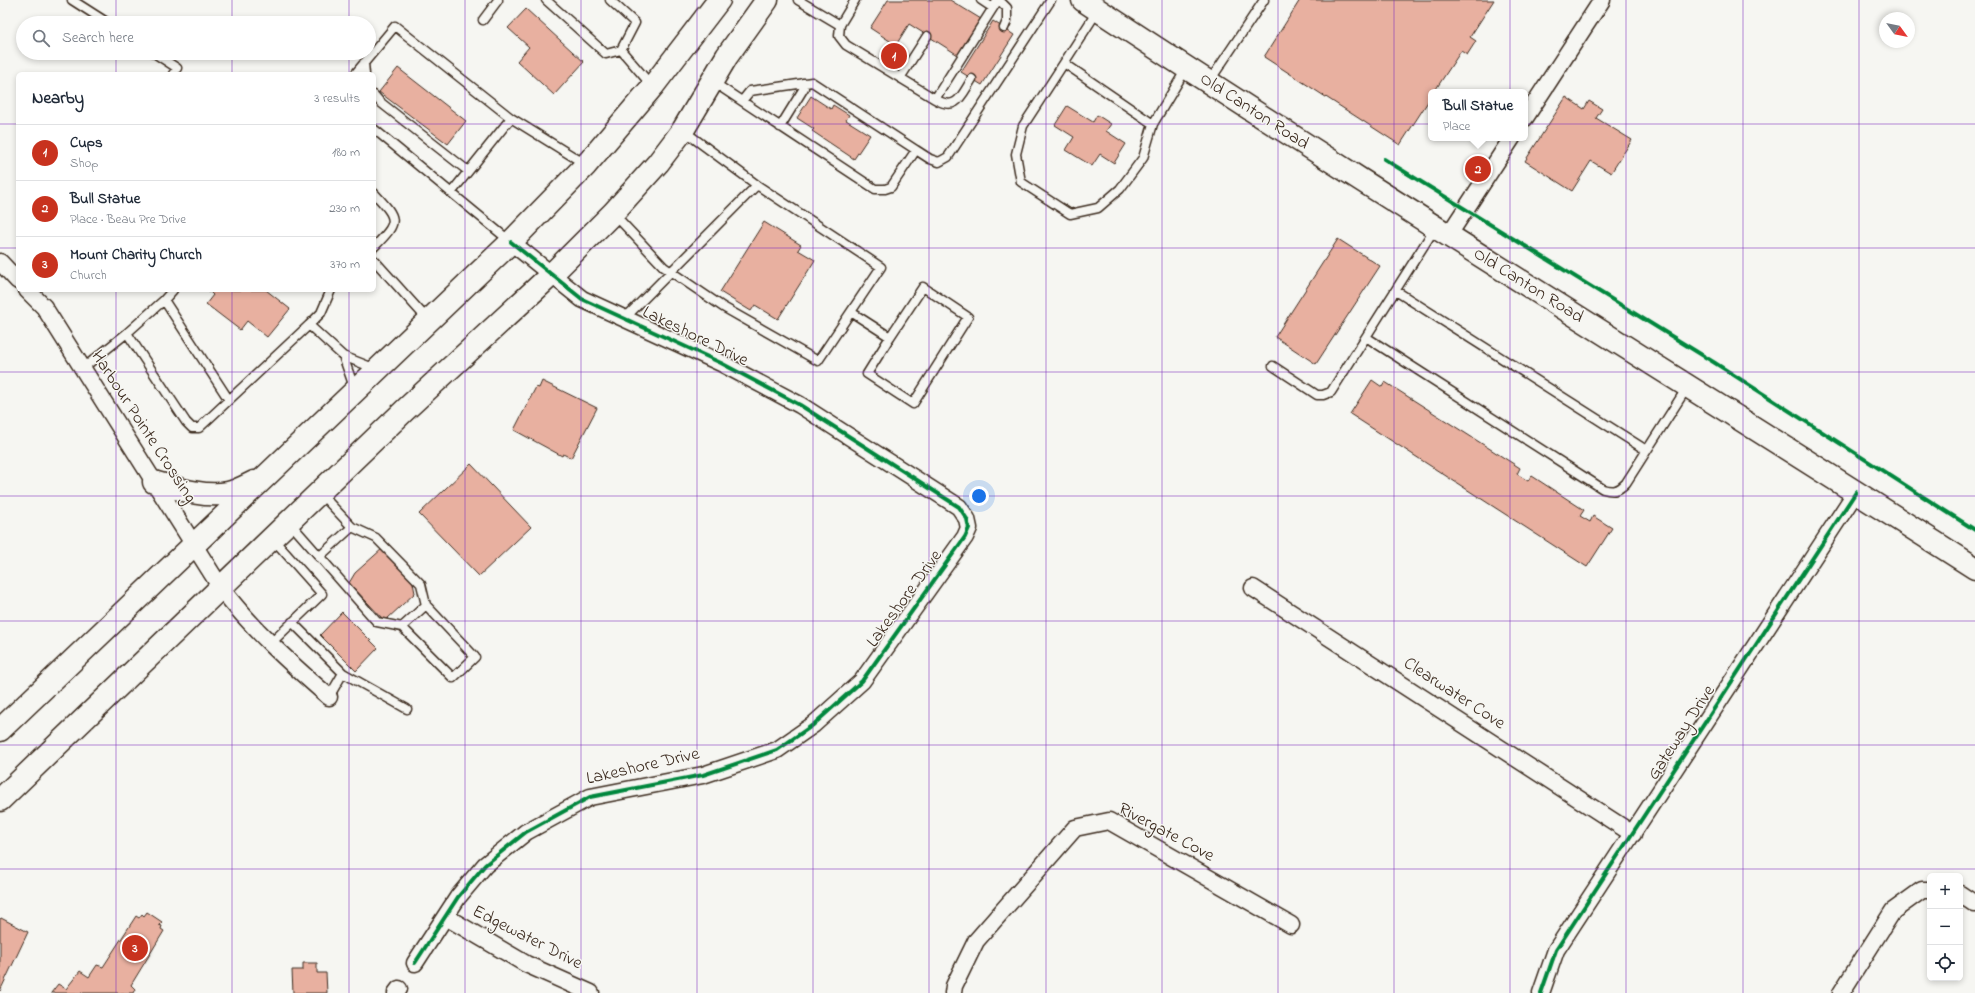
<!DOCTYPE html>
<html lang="en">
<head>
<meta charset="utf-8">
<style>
  :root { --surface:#fff; --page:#f2f2f3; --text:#1f2937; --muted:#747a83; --line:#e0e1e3; --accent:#c8321e }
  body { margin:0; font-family:"Indie Flower",sans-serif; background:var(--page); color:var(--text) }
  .controls { position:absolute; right:12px; bottom:12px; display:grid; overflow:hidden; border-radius:6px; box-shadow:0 2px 6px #0003 }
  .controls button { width:36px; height:36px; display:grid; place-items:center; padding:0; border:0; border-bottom:1px solid var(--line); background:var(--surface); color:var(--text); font:20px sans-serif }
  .compass { position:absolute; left:1879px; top:12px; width:36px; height:36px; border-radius:50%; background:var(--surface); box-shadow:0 2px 6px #0003; rotate:123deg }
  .you { position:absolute; left:979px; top:496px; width:14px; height:14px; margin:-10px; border:3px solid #fff; border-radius:50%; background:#1a73e8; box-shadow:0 0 0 6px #1a73e833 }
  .badge { display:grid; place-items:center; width:26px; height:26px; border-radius:50%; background:var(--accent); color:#fff; font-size:13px; font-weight:700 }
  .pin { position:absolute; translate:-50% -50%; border:2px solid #fff; box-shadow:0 1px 4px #0006 }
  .popup { position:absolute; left:1428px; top:89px; width:100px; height:52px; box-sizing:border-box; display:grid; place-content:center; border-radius:6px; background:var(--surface); filter:drop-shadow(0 1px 3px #0005); font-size:13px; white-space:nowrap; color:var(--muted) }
  .popup b { font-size:15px; color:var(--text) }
  .popup::after { content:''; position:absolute; left:50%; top:100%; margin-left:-8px; border:8px solid transparent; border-top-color:var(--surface) }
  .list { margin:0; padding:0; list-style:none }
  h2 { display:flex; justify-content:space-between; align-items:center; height:52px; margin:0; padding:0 16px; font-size:17px }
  h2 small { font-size:13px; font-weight:400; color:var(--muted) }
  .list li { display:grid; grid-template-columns:26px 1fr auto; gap:12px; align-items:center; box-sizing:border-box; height:56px; padding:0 16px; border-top:1px solid var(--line) }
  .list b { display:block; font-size:15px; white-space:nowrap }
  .list p { margin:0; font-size:13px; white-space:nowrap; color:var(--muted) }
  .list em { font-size:13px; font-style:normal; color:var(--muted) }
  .icon { flex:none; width:22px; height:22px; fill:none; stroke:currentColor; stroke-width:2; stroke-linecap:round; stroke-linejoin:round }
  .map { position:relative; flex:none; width:1975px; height:993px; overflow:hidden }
  .search { position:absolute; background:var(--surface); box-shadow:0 2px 6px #0003; left:16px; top:16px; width:360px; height:44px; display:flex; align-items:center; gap:10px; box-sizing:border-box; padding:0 14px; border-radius:22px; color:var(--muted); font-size:15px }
  .panel { position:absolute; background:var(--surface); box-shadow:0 2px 6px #0003; left:16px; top:72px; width:360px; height:220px; border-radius:6px }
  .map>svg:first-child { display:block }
  .building { fill:#e8b0a0; stroke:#3b2a1e }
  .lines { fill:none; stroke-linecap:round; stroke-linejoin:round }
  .lane-casing { stroke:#3b2a1e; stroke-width:11 }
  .street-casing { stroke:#3b2a1e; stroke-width:19 }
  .secondary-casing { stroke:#3b2a1e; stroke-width:25 }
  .lane { stroke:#f6f6f2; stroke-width:8 }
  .street { stroke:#f6f6f2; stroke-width:16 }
  .secondary { stroke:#f6f6f2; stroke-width:22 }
  .cycleway-casing { stroke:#f6f6f2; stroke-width:6 }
  .cycleway { stroke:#00873e; stroke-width:4 }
  .grid { fill:none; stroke:#7b2cbf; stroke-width:1; stroke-opacity:0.55 }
  .labels { text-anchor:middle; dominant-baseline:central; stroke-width:3; stroke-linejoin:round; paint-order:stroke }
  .street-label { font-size:18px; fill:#3b2a1e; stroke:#f6f6f2 }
</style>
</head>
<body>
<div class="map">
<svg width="1975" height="993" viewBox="0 0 1975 993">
  <rect width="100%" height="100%" fill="#f6f6f2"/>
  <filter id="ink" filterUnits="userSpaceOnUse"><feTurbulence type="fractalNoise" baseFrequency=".025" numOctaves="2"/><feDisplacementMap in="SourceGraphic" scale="8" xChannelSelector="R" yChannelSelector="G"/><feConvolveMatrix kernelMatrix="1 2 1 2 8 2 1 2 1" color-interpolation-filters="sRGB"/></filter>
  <g filter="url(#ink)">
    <path class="building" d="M888,0H950L981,19L958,55L909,24L896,45L870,28Z
      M1300,0H1494L1470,37L1476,41L1467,55L1461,51L1434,92H1431V97L1400,145L1264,57Z
      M526,9L584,62L554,95L517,61L529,47L508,28Z
      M993,21L1014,35L982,85L961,72Z
      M398,68L466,121L448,144L379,92Z
      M811,96L831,109L833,105L849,115L846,120L870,135L854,159L812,131L814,129L797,118Z
      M1566,97L1584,109L1589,101L1602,109L1596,118L1632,140L1611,173L1591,161L1572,191L1525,161Z
      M1067,106L1093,122L1097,115L1111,124L1106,131L1126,144L1114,163L1100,154L1092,166L1066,150L1074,137L1055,125Z
      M764,222L801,245L798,250L815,260L778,319L755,305L751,311L720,292Z
      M1338,239L1380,266L1316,364L1275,337Z
      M266,290L290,309L267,337L247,321L240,330L206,304L213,295L208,290Z
      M1372,380L1382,387L1385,382L1520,468L1517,474L1528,481L1532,476L1584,510L1580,516L1590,522L1593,516L1612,528L1587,567L1350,414Z
      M542,381L597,408L571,458L563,454L562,456L514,430L536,387L539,388Z
      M471,464L531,527L479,576L419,514Z
      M383,548L412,578L415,593L387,619H383L349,583L355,573Z
      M342,612L378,648L356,671L320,635Z
      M147,912L162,922L159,925L162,926L161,929L164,931L131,985L135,989L133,993H51L58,984L66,989L80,971L89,977L97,965L103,967L136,916L139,918L142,914L144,916Z
      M1,918L28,932L0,991V919Z
      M303,963H317V973H326L327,993H293L292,970H303Z"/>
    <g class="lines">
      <g class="lane-casing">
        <path id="lane" d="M72,0L108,23
          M546,0L606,54L621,50
          M610,0L635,23L621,50
          M798,0L840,25L839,36L846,45L935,99L998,0
          M981,0L993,8
          M999,0L1007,8V21L1004,28
          M1098,10L1064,63L1153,124L1186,69
          M483,20L498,0
          M840,25L855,0
          M621,50L652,86
          M154,53L177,68L173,74
          M364,63L365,74
          M1064,63L1023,126L1016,154L1021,182L1070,214L1098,208L1120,189L1143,158L1153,124
          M355,74L395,26L511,118L585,164
          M900,78L927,36
          M713,82L875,189H885L891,187L916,150L812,82L750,91L742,101
          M1209,82L1264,0
          M374,95L380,102L468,171
          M935,99C957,112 961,96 972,79
          M780,127L804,88L803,83
          M374,129L511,242
          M916,150L930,159L939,162L948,157L1051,0
          M374,193C398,219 400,221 374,247
          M451,193L511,118
          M614,214L664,267L723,307L818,361L881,267L757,185
          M374,260L428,320
          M1396,291L1646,450
          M164,300L173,290
          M851,312L890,337L867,374L913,404L968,317L923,287L890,337
          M625,318L757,185L684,131
          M309,325L321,313L331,290
          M127,333L164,300L229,400
          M1366,337L1603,489C1614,492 1618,491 1626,483L1688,386
          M343,356L355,390
          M1273,366L1317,395H1323L1331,392L1435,228
          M82,369L127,333L186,422L192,428H199L309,325L343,356L376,369
          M290,523L377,622L402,627L453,678L475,657L426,605L421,584L376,538L352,527L320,493
          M319,557L352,527
          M292,622L343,673L407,709
          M402,627L426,605
          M270,644L322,594L273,539
          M329,697L343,673"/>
      </g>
      <g class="street-casing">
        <path id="street" d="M1525,118L1602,0
          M1448,236L1512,138
          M0,262L18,281
          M27,290L44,307L221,588C252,629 290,663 329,697
          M1253,588L1633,834
          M1960,894L1975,904
          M446,917L526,964L591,993
          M415,963L458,897L485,865L526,832L590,797L703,775L777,750L813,725L862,681L965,537L969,528L967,519L959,507L800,405L721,363L582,299L511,242
          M396,993L399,989
          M953,993L954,986L976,941L1075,828L1109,821L1291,925
          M1541,993L1556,950L1856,492
          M1841,993L1893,911L1922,890H1930"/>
      </g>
      <g class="secondary-casing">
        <path id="secondary" d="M1083,0C1377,194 1678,378 1975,568
          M154,482C176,488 204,498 228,493C237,491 246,486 254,482
          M0,730L511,242L586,165L653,86L719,0
          M0,800L405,410L551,275L613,213L658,163L683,130L727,56L767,0"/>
      </g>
      <use href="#lane" class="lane"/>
      <use href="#street" class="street"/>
      <use href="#secondary" class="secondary"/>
      <g class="cycleway-casing">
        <path id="cycleway" d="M1384,159L1715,363L1975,530
          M415,963L458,897L485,865L526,832L590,797L703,775L777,750L813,725L862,681L965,537L969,528L967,519L959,507L800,405L721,363L582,299L511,242
          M1541,993L1556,950L1856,492"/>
      </g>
      <use href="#cycleway" class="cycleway"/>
    </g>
  </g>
  <path class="grid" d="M116,0V23M232,0V23M349,0V23M465,0V993M581,0V993M697,0V993M813,0V993M929,0V993M1046,0V993M1162,0V993M1278,0V993M1394,0V993M1510,0V993M1626,0V993M1743,0V993M1859,0V993M116,53V74M232,53V74M349,53V74M0,124H18M374,124H1975M0,248H18M374,248H1975M116,290V993M232,290V993M349,290V993M0,372H1975M0,496H1975M0,621H1975M0,745H1975M0,869H1975"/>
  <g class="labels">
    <g class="street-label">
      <text transform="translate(1254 112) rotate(33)">Old Canton Road</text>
      <text transform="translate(1528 286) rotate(32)">Old Canton Road</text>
      <text transform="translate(695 337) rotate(26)">Lakeshore Drive</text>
      <text transform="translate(143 427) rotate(57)">Harbour Pointe Crossing</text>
      <text transform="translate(905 599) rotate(-54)">Lakeshore Drive</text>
      <text transform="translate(1454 694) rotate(33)">Clearwater Cove</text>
      <text transform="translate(1682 733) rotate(-57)">Gateway Drive</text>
      <text transform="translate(643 767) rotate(-13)">Lakeshore Drive</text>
      <text transform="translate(1166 833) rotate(28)">Rivergate Cove</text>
      <text transform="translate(527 938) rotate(27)">Edgewater Drive</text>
    </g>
  </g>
</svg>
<div class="controls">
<button>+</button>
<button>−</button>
<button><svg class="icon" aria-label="locate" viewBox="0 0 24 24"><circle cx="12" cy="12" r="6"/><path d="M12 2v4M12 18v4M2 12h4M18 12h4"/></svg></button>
</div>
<svg class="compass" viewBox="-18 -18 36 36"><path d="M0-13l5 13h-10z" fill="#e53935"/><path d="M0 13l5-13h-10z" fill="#747a83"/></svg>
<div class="you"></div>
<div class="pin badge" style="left:894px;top:56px">1</div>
<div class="pin badge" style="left:1478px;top:169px">2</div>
<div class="popup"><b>Bull Statue</b>Place</div>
<div class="pin badge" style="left:135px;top:948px">3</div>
<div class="search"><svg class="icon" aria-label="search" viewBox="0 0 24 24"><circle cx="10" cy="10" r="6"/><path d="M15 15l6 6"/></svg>Search here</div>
<section class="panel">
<h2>Nearby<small>3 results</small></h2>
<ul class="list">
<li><span class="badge">1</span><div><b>Cups</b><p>Shop</p></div><em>180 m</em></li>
<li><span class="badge">2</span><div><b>Bull Statue</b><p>Place · Beau Pre Drive</p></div><em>230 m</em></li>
<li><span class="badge">3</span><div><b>Mount Charity Church</b><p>Church</p></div><em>370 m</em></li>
</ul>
</section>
</div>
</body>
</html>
